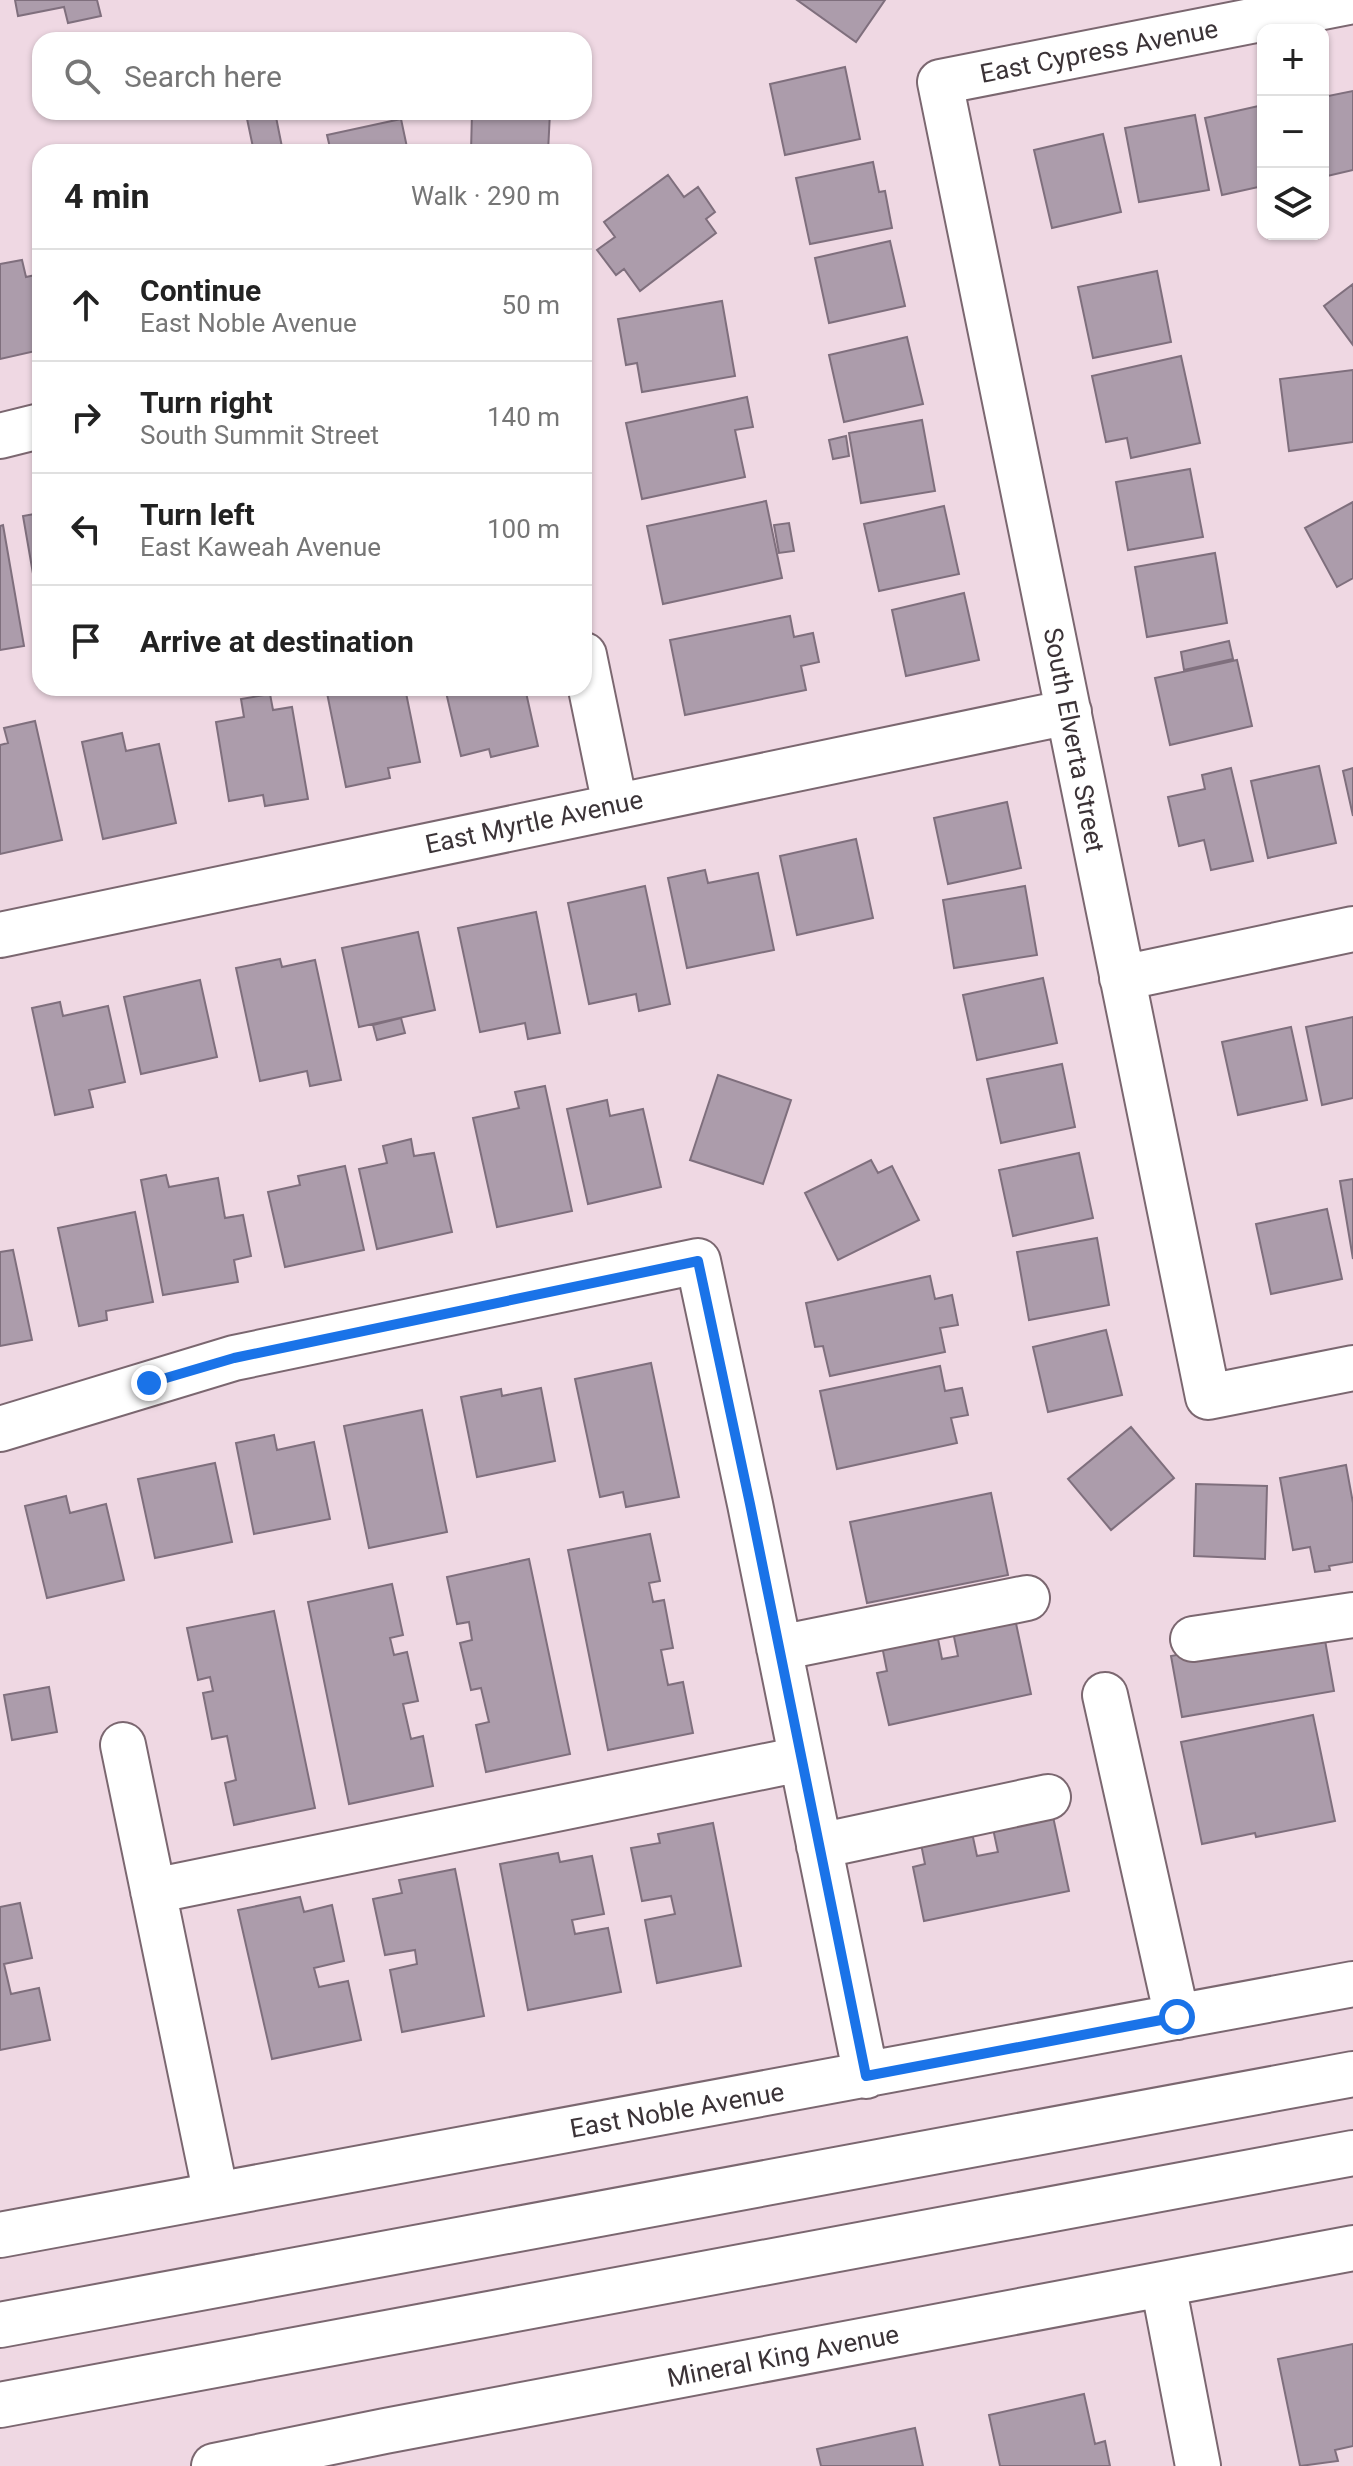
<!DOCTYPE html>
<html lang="en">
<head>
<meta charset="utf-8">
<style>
  :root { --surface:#fff; --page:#f6f6f6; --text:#222; --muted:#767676; --line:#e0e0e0 }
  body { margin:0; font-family:Roboto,sans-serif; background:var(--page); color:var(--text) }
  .controls { position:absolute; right:24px; top:24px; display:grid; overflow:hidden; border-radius:16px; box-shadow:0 2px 6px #0004 }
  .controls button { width:72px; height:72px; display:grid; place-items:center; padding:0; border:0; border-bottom:2px solid var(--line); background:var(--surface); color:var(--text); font:40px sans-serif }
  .stop { position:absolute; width:24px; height:24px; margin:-18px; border:6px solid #1a73e8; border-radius:50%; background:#fff }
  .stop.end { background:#1a73e8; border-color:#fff; box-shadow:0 2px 8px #0008 }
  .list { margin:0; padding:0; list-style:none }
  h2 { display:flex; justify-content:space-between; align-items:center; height:104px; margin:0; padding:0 32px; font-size:34px }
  h2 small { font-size:26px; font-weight:400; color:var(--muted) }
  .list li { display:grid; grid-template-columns:52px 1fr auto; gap:24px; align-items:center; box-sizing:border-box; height:112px; padding:0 32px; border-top:2px solid var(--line) }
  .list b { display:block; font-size:30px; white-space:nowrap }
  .list p { margin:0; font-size:26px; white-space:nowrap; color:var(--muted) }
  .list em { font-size:26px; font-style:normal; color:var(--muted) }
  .icon { flex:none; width:44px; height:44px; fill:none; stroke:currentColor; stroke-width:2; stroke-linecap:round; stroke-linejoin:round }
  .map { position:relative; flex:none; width:1353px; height:2466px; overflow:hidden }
  .search { position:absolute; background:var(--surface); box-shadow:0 2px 6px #0004; left:32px; top:32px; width:560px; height:88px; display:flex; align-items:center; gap:20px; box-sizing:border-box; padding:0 28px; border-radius:24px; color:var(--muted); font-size:30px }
  .panel { position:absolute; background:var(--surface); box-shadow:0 2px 6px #0004; left:32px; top:144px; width:560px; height:552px; border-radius:24px }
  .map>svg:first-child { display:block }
  .building { fill:#ac9cab; stroke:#7f6f7d; stroke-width:2 }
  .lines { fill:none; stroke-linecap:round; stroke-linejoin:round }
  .minor-casing { stroke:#7b6770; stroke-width:48 }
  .highway-casing { stroke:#7b6770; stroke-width:48 }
  .minor { stroke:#fff; stroke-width:44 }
  .highway { stroke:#fff; stroke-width:44 }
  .route { stroke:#1a73e8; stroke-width:10 }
  .labels { text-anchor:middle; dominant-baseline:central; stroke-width:8; stroke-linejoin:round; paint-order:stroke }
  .street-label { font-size:26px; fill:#3b3337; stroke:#fff }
</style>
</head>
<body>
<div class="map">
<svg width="1353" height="2466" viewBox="0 0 1353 2466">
  <rect width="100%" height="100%" fill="#efd8e3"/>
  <path class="building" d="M15,0H97L101,16L68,23L64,7L18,16Z
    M797,0H885L856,42Z
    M845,67L860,139L785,155L770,84Z
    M1353,91V170L1323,177V97Z
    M1263,105V186L1222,195L1205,118Z
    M257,112H275L283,152L311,146L312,152H254L246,114Z
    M472,112H550L548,152H471Z
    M1195,115L1209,190L1139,202L1125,128Z
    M401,119L408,152H331L327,135Z
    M1103,134L1121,212L1052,228L1034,150Z
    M873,162L879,192L885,191L892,228L810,244L796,178Z
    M668,175L684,197L698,187L715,212L706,219L716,233L640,291L624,269L616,275L597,250L615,237L604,222Z
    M890,241L905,306L829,323L815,258Z
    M22,260L26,277L40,274V350L0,359V264Z
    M1157,271L1171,342L1093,358L1078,287Z
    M1353,284V345L1324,306Z
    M722,301L735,376L642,392L637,363L626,365L618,319Z
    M907,337L923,404L844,422L829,355Z
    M1181,356L1200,443L1131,458L1127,438L1106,442L1092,376Z
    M1353,370V442L1289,451L1280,379Z
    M747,397L753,427L735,430L745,477L642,499L626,423Z
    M922,420L935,491L861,503L849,433Z
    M846,436L849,456L833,459L829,440Z
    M1190,469L1203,537L1128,550L1116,482Z
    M766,501L782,578L663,604L647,526Z
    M1353,502V578L1337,587L1305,528Z
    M944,506L959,574L879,591L864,524Z
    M40,513V614L23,516Z
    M789,523L794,551L779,553L774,525Z
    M3,525L24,646L0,650V526Z
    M1215,553L1227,623L1147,637L1135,567Z
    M964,593L979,660L906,676L892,610Z
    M790,616L794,637L813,633L819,662L801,666L806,690L685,715L670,640Z
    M1229,641L1233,659L1184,670L1181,652Z
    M1237,660L1252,726L1170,745L1155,678Z
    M326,688H405L420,762L388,768L390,778L346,787Z
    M445,688H525L538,746L491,757L489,749L461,756Z
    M270,694L273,710L292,707L308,799L265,806L263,795L229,801L216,722L244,717L241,699Z
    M35,721L62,840L0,854V745L8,743L4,728Z
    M122,733L126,751L159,744L176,823L103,839L82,742Z
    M1319,766L1336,843L1268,858L1251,781Z
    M1231,768L1253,861L1211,870L1204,840L1179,846L1168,797L1205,789L1202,775Z
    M1353,768V816L1343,771Z
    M1007,802L1021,868L948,884L934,818Z
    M856,839L873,918L797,935L780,856Z
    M705,870L708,883L758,873L774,950L687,968L668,878Z
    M645,886L670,1004L639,1011L636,994L589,1004L568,903Z
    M1025,886L1037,955L954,968L943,900Z
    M536,912L560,1033L528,1039L525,1023L480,1032L458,928Z
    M418,932L435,1010L359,1027L342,948Z
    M280,959L282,967L315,960L341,1080L310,1086L307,1071L260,1081L236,968Z
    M1043,978L1057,1043L977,1060L963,995Z
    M200,980L217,1057L141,1074L124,997Z
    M60,1002L63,1016L108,1006L125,1082L89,1090L93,1107L55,1115L32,1008Z
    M1353,1017V1098L1322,1105L1306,1027Z
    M401,1018L405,1033L377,1040L373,1025Z
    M1291,1027L1307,1100L1238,1115L1222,1042Z
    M1062,1064L1075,1127L1001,1143L987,1079Z
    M718,1075L791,1100L763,1184L690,1160Z
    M545,1086L572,1211L497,1227L473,1118L519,1108L515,1092Z
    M607,1100L610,1116L643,1109L661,1187L588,1204L567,1109Z
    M411,1139L414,1156L434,1153L452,1232L377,1249L359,1169L387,1163L383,1146Z
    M1079,1153L1093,1218L1013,1236L999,1170Z
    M871,1160L878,1173L892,1166L919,1220L838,1260L805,1193Z
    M345,1166L364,1250L285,1267L268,1192L300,1185L298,1176Z
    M166,1175L169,1187L218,1178L225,1218L243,1215L251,1256L234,1260L238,1282L163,1295L141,1180Z
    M1353,1179V1259L1340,1181Z
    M1327,1209L1342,1279L1271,1294L1256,1224Z
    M135,1212L153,1302L106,1311L107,1320L79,1326L58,1228Z
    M1097,1238L1109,1305L1029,1320L1017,1252Z
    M13,1250L32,1340L0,1346V1252Z
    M930,1276L935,1299L952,1295L958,1325L940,1328L945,1352L830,1376L823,1346L815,1347L806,1303Z
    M1106,1330L1122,1395L1048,1412L1033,1347Z
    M651,1363L679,1497L626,1507L623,1492L600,1497L575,1379Z
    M940,1366L945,1391L962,1388L968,1415L951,1418L957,1443L837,1469L820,1391Z
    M541,1388L555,1461L477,1477L461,1397L501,1389L502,1396Z
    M422,1410L447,1532L369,1548L344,1426Z
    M1131,1427L1174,1478L1111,1530L1068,1479Z
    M274,1435L277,1450L314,1442L330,1519L254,1534L236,1443Z
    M215,1463L232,1542L155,1558L138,1479Z
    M1346,1465L1353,1503V1562L1329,1566L1330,1570L1315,1572L1310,1547L1293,1550L1280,1478Z
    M1196,1484L1267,1486L1265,1559L1194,1556Z
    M991,1493L1008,1575L867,1603L850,1522Z
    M66,1496L70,1513L106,1504L124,1580L47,1598L25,1506Z
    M650,1534L660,1581L649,1583L653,1602L664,1600L673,1648L661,1650L668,1685L683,1682L693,1733L608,1750L568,1550Z
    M529,1559L570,1754L486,1772L476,1725L489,1722L481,1688L471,1690L460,1643L472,1640L469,1622L457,1624L447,1577Z
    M392,1584L403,1635L390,1638L394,1655L407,1652L418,1701L403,1704L411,1739L423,1736L433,1786L349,1804L308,1602Z
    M274,1611L315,1808L234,1825L225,1783L236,1780L227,1736L212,1739L203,1693L213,1691L210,1677L198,1680L187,1628Z
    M1014,1614L1031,1694L889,1725L877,1673L887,1671L881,1641L936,1629L942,1659L958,1656L952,1627Z
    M1323,1629L1334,1691L1182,1717L1171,1656Z
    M49,1687L57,1732L12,1740L4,1695Z
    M1313,1715L1335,1821L1256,1837L1255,1833L1202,1844L1181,1742Z
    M1052,1812L1069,1891L924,1921L913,1867L925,1864L920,1839L971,1828L977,1856L998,1852L992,1824Z
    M713,1823L741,1966L657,1983L645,1920L675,1914L671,1896L642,1901L631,1848L660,1843L658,1834Z
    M558,1853L560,1862L592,1856L604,1914L572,1920L575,1934L608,1928L621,1992L528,2010L500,1864Z
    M455,1869L484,2016L402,2032L390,1970L417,1964L415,1950L385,1955L373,1899L402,1893L399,1880Z
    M300,1897L304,1912L332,1905L344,1961L314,1968L319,1987L348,1981L361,2040L272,2059L238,1910Z
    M20,1903L32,1958L4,1964L11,1994L39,1988L50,2040L0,2050V1907Z
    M1353,2344V2446L1335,2450L1338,2461L1300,2466L1278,2359Z
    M1084,2394L1095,2444L1105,2441L1110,2466H1000L989,2415Z
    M915,2428L923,2466H821L817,2449Z"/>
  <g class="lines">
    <g class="minor-casing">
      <path id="minor" d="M1353,1L940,82L1208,1397L1353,1368
        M0,436L40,426
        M584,655L615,805
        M0,935L1069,712
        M1122,978L1353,929
        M0,1429L234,1358L698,1261L750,1504L866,2076
        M1193,1639L1353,1615
        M779,1648L1027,1598
        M1105,1695L1177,2017
        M123,1745L216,2195
        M819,1846L1048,1797
        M153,1891L801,1759
        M0,2235L1353,1984
        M1163,2284L1198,2466
        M214,2466L385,2431L1353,2248"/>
    </g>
    <g class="highway-casing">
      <path id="highway" d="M0,2325L1353,2074
        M0,2405L1353,2153"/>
    </g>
    <use href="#minor" class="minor"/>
    <use href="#highway" class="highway"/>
  </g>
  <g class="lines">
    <path class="route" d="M149,1383L234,1358L698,1261L750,1504L866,2076L1177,2017"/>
  </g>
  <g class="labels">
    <g class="street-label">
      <text transform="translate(1099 51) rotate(-11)">East Cypress Avenue</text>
      <text transform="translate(1074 740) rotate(79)">South Elverta Street</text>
      <text transform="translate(534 822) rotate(-12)">East Myrtle Avenue</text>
      <text transform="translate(677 2110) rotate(-10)">East Noble Avenue</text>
      <text transform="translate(783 2356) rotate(-11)">Mineral King Avenue</text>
    </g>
  </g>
</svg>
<div class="controls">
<button>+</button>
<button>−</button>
<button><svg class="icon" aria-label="layers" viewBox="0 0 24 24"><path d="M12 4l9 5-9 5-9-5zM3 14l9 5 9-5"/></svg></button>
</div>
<div class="stop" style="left:1177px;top:2017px"></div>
<div class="stop end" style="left:149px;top:1383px"></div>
<div class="search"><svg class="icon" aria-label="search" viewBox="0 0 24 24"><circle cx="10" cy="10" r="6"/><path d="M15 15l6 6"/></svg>Search here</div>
<section class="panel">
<h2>4 min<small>Walk · 290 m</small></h2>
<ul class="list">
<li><svg class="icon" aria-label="ahead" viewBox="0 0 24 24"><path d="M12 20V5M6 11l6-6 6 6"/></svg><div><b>Continue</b><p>East Noble Avenue</p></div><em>50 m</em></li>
<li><svg class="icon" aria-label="right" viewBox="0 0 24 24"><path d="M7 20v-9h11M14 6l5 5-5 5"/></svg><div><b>Turn right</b><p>South Summit Street</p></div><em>140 m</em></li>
<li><svg class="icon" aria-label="left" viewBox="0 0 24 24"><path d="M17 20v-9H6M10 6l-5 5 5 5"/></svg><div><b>Turn left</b><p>East Kaweah Avenue</p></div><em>100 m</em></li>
<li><svg class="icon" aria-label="arrive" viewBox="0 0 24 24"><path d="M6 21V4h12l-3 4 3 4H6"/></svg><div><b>Arrive at destination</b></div></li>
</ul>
</section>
</div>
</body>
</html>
